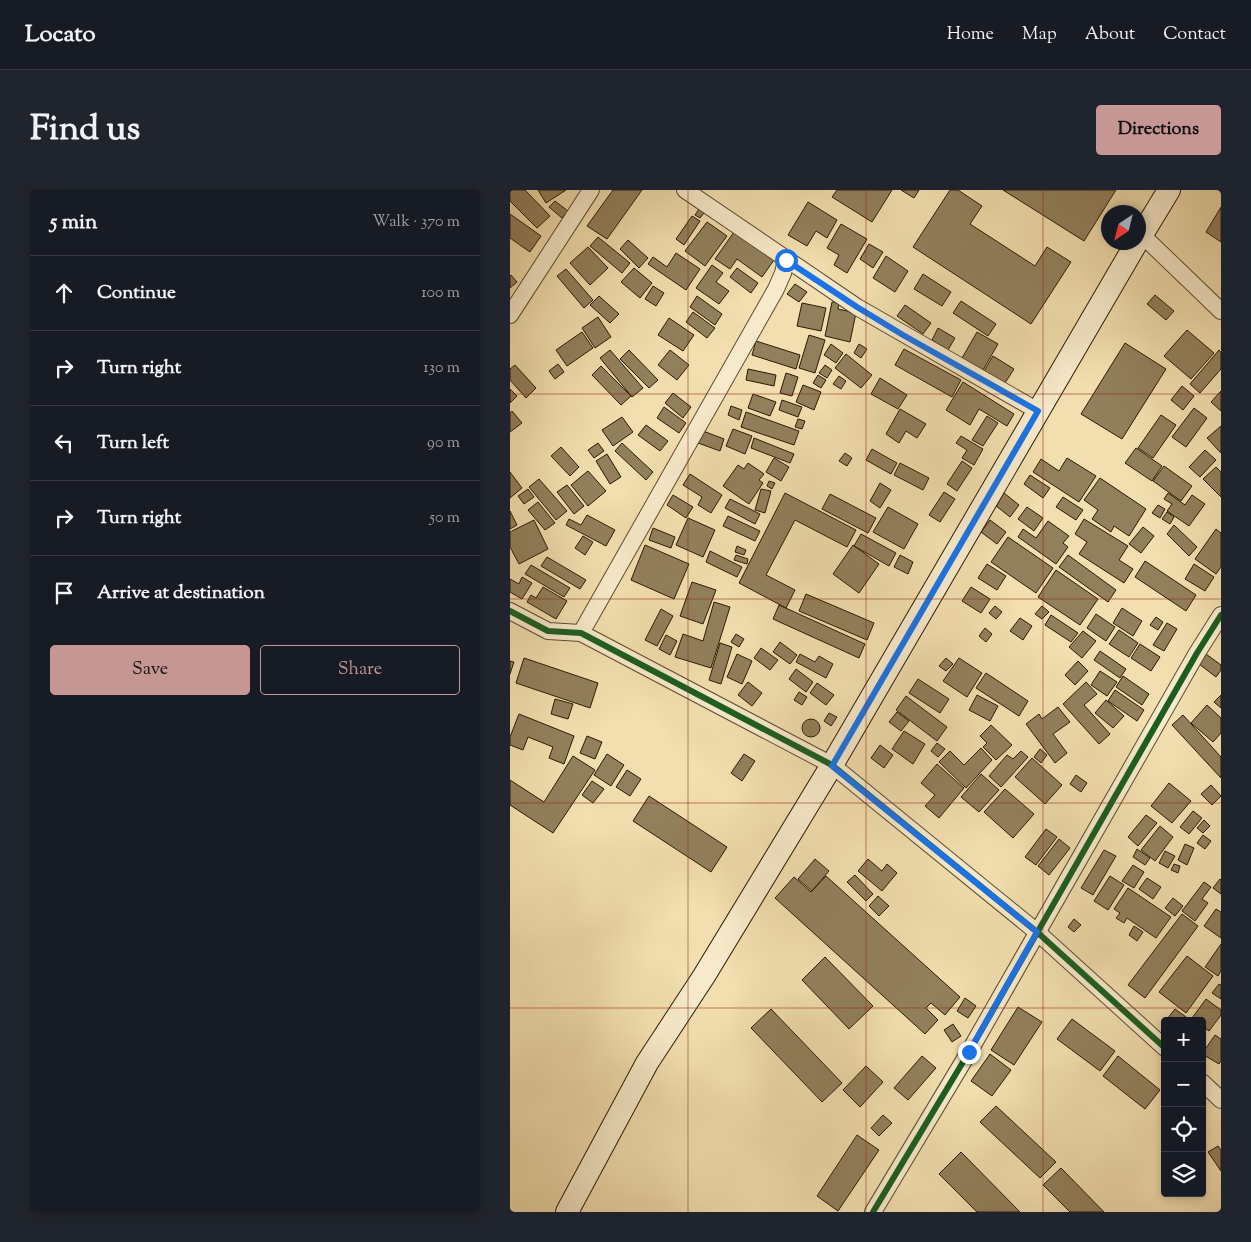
<!DOCTYPE html>
<html lang="en">
<head>
<meta charset="utf-8">
<style>
  :root { --surface:#171b24; --page:#20242c; --text:#f1f3f6; --muted:#9ea1a6; --line:#363941; --accent:#c59692 }
  body { margin:0; font-family:"Sorts Mill Goudy",serif; background:var(--page); color:var(--text) }
  .controls { position:absolute; right:15px; bottom:15px; display:grid; overflow:hidden; border-radius:5px; box-shadow:0 2px 8px #0003 }
  .controls button { width:45px; height:45px; display:grid; place-items:center; padding:0; border:0; border-bottom:1px solid var(--line); background:var(--surface); color:var(--text); font:25px sans-serif }
  .compass { position:absolute; left:591px; top:15px; width:45px; height:45px; border-radius:50%; background:var(--surface); box-shadow:0 2px 8px #0003; rotate:215deg }
  .stop { position:absolute; width:15px; height:15px; margin:-11px; border:4px solid #1a73e8; border-radius:50%; background:#fff }
  .stop.end { background:#1a73e8; border-color:#fff; box-shadow:0 1px 5px #0008 }
  .list { margin:0; padding:0; list-style:none }
  h2 { display:flex; justify-content:space-between; align-items:center; height:65px; margin:0; padding:0 20px; font-size:21px }
  h2 small { font-size:16px; font-weight:400; color:var(--muted) }
  .list li { display:grid; grid-template-columns:32px 1fr auto; gap:15px; align-items:center; box-sizing:border-box; height:75px; padding:0 20px; border-top:1px solid var(--line) }
  .list b { display:block; font-size:19px; white-space:nowrap }
  .list em { font-size:16px; font-style:normal; color:var(--muted) }
  .actions { display:flex; gap:10px; padding:15px 20px }
  .actions a { flex:1; padding:11px 0; border:1px solid var(--accent); border-radius:5px; text-align:center; font-size:18px; color:var(--accent) }
  .actions .main { background:var(--accent); color:#111 }
  .icon { flex:none; width:28px; height:28px; fill:none; stroke:currentColor; stroke-width:2; stroke-linecap:round; stroke-linejoin:round }
  .map { position:relative; flex:none; width:711px; height:1022px; overflow:hidden; border-radius:5px }
  header { display:flex; align-items:center; gap:30px; box-sizing:border-box; height:70px; padding:0 25px; background:var(--surface); border-bottom:1px solid var(--line) }
  header strong { font-size:24px }
  nav { display:flex; gap:28px; margin-inline-start:auto; font-size:18px }
  .intro { display:flex; align-items:center; justify-content:space-between; box-sizing:border-box; height:120px; padding:0 30px }
  h1 { margin:0; font-size:35px }
  .button { padding:12px 22px; border-radius:5px; background:var(--accent); color:#111; font-size:18px; font-weight:700 }
  main { display:flex; gap:30px; padding:0 30px }
  aside { flex:1; background:var(--surface); border-radius:5px; box-shadow:0 2px 8px #0003 }
  .map>svg:first-child { display:block }
  .building { fill:#92805c; stroke:#2b1a03 }
  .lines { fill:none; stroke-linecap:round; stroke-linejoin:round }
  .minor-casing { stroke:#5d4b2e; stroke-width:18 }
  .secondary-casing { stroke:#2b1a03; stroke-width:24 }
  .minor { stroke:#f7eaca; stroke-width:16 }
  .secondary { stroke:#f7eaca; stroke-width:22 }
  .cycleway-casing { stroke:#f7eaca; stroke-width:9 }
  .cycleway { stroke:#1b5e20; stroke-width:6 }
  .route { stroke:#1a73e8; stroke-width:6 }
  .grid { fill:none; stroke:#8f2418; stroke-width:1; stroke-opacity:0.55 }
</style>
</head>
<body>
<header>
<strong>Locato</strong>
<nav><a>Home</a><a>Map</a><a>About</a><a>Contact</a></nav>
</header>
<div class="intro"><h1>Find us</h1><a class="button">Directions</a></div>
<main>
<aside>
<h2>5 min<small>Walk · 370 m</small></h2>
<ul class="list">
<li><svg class="icon" aria-label="ahead" viewBox="0 0 24 24"><path d="M12 20V5M6 11l6-6 6 6"/></svg><div><b>Continue</b></div><em>100 m</em></li>
<li><svg class="icon" aria-label="right" viewBox="0 0 24 24"><path d="M7 20v-9h11M14 6l5 5-5 5"/></svg><div><b>Turn right</b></div><em>130 m</em></li>
<li><svg class="icon" aria-label="left" viewBox="0 0 24 24"><path d="M17 20v-9H6M10 6l-5 5 5 5"/></svg><div><b>Turn left</b></div><em>90 m</em></li>
<li><svg class="icon" aria-label="right" viewBox="0 0 24 24"><path d="M7 20v-9h11M14 6l5 5-5 5"/></svg><div><b>Turn right</b></div><em>50 m</em></li>
<li><svg class="icon" aria-label="arrive" viewBox="0 0 24 24"><path d="M6 21V4h12l-3 4 3 4H6"/></svg><div><b>Arrive at destination</b></div></li>
</ul>
<div class="actions"><a class="main">Save</a><a>Share</a></div>
</aside>
<div class="map">
<svg width="711" height="1022" viewBox="0 0 711 1022">
  <rect width="100%" height="100%" fill="#f2deae"/>
  <filter id="stains"><feTurbulence type="fractalNoise" baseFrequency=".004" numOctaves="4"/><feColorMatrix values="0 0 0 0 .2 0 0 0 0 .09 0 0 0 0 .02 0 0 0 .5 -.17"/></filter>
  <radialGradient id="worn" r=".72"><stop offset=".6" stop-color="#630" stop-opacity="0"/><stop offset="1" stop-color="#630" stop-opacity=".3"/></radialGradient>
  <path class="building" d="M0,0H15L40,26L27,38L0,11Z
    M28,0H56L36,13Z
    M103,0H132L97,49L77,36Z
    M327,0H382L362,32L322,7Z
    M391,0H409L404,8Z
    M440,0H448L472,16L460,34L525,76L537,57L561,72L521,134L403,57Z
    M493,0H606L574,51Z
    M45,11L58,21L52,28L39,17Z
    M298,12L327,30L317,48L306,41L297,56L278,45Z
    M711,17V52L696,42Z
    M189,19L194,23L190,28L185,25Z
    M0,24L31,46L20,62L0,48Z
    M182,26L190,31L174,55L166,49Z
    M197,32L217,46L195,76L175,61Z
    M331,34L357,49L337,83L324,75L329,65L317,58Z
    M224,42L264,70L252,87L227,69L220,79L205,69Z
    M88,47L120,73L112,83L80,56Z
    M118,50L138,68L129,78L110,59Z
    M359,54L373,62L363,78L350,69Z
    M78,57L98,78L80,95L60,73Z
    M166,63L190,79L176,100L138,74L143,67L157,77Z
    M376,66L398,81L385,102L363,88Z
    M202,75L213,83L206,92L219,101L209,114L186,98Z
    M124,78L142,93L130,108L111,92Z
    M227,78L248,93L241,103L220,87Z
    M56,79L83,110L74,118L47,86Z
    M413,84L441,102L432,116L404,99Z
    M1,85L7,92L0,98V86Z
    M285,94L297,102L289,112L277,104Z
    M143,96L154,103L146,116L135,109Z
    M645,105L664,121L656,130L637,114Z
    M89,106L109,124L100,133L80,115Z
    M187,106L212,124L205,135L180,117Z
    M451,111L486,134L478,146L443,123Z
    M322,112L329,113L328,119L346,123L340,152L315,146Z
    M292,113L316,118L311,141L287,136Z
    M395,115L421,133L413,144L387,126Z
    M183,122L205,138L197,148L176,132Z
    M88,127L101,147L85,158L72,138Z
    M159,128L184,145L173,161L148,145Z
    M428,138L445,148L438,160L422,150Z
    M677,140L704,163L681,189L654,166Z
    M72,142L83,158L57,176L46,160Z
    M467,142L488,154L473,180L452,168Z
    M299,145L315,150L305,183L289,178Z
    M246,151L290,165L286,179L242,165Z
    M615,153L656,179L612,249L571,224Z
    M321,154L333,163L326,173L314,165Z
    M349,154L357,159L351,168L344,163Z
    M394,159L451,190L442,207L385,175Z
    M100,160L133,198L122,207L90,168Z
    M119,160L148,190L139,198L110,169Z
    M160,160L179,175L167,190L148,175Z
    M709,160L711,162V179L690,203L680,194Z
    M336,164L362,185L351,198L325,178Z
    M483,166L504,179L495,193L474,181Z
    M48,174L54,182L45,189L39,181Z
    M5,175L26,198L16,208L0,190V179Z
    M315,175L322,180L317,188L309,183Z
    M91,176L121,206L111,215L82,185Z
    M238,179L266,185L264,196L236,190Z
    M276,183L288,187L282,206L270,203Z
    M308,185L316,190L311,198L303,193Z
    M329,186L336,191L331,199L323,194Z
    M370,188L397,205L388,219L361,204Z
    M453,192L504,224L497,236L469,219L460,235L436,220Z
    M293,195L311,202L304,220L286,212Z
    M672,196L684,206L673,220L661,210Z
    M0,199L7,206L0,213Z
    M711,201V221L701,212Z
    M163,203L181,217L173,228L155,213Z
    M243,204L266,212L260,226L238,218Z
    M272,210L292,217L288,227L269,220Z
    M221,216L232,220L229,230L218,225Z
    M154,217L176,233L169,243L147,228Z
    M684,218L697,228L676,257L662,247Z
    M390,219L416,234L407,248L396,241L389,253L376,244Z
    M2,221L12,233L0,242V223Z
    M236,222L289,241L284,255L231,237Z
    M651,225L666,235L643,268L628,258Z
    M477,226L488,233L473,256L462,250Z
    M112,227L123,242L103,256L92,240Z
    M288,229L295,231L292,239L285,237Z
    M136,235L158,251L150,261L128,245Z
    M711,236V263L697,248Z
    M223,239L242,246L235,264L216,256Z
    M193,241L214,249L210,261L188,253Z
    M451,246L473,259L464,275L452,268L457,260L446,253Z
    M244,248L284,264L280,273L241,258Z
    M88,253L94,261L84,268L78,260Z
    M112,253L143,282L136,290L105,261Z
    M51,257L69,277L60,286L41,266Z
    M626,258L652,276L642,291L615,273Z
    M362,259L387,273L381,284L356,270Z
    M695,260L706,270L690,287L679,277Z
    M335,263L342,268L337,276L329,271Z
    M97,264L111,287L100,294L86,271Z
    M264,268L279,277L271,291L256,282Z
    M557,268L586,286L569,312L523,282L531,269L549,281Z
    M452,271L462,278L447,301L437,294Z
    M238,273L254,284L249,290L253,293L239,314L213,296L228,275L234,279Z
    M390,273L419,288L413,300L384,285Z
    M654,276L682,296L671,311L643,291Z
    M706,277L711,282V307L693,289Z
    M78,281L96,301L78,316L61,295Z
    M0,282L12,298L0,308Z
    M180,284L212,305L201,323L188,315L192,307L173,295Z
    M520,285L540,298L533,308L514,294Z
    M590,288L636,319L619,346L604,336L601,342L582,329L588,320L574,310Z
    M29,289L57,321L46,330L19,297Z
    M259,291L265,293L262,299L257,296Z
    M370,293L381,300L370,318L360,311Z
    M57,295L74,316L64,324L47,302Z
    M18,299L24,307L14,314L8,306Z
    M251,299L261,301L255,323L245,320Z
    M434,302L445,309L430,332L419,325Z
    M275,303L346,340L337,357L285,330L256,385L285,400L276,418L229,393Z
    M494,303L509,315L500,327L485,315Z
    M658,303L675,315L682,305L695,314L679,336L657,321L662,314L654,309Z
    M320,304L366,328L358,343L312,319Z
    M163,305L183,317L176,328L157,315Z
    M553,307L573,320L566,330L546,317Z
    M220,309L250,324L245,334L215,318Z
    M28,312L45,333L35,340L18,320Z
    M648,315L655,319L650,328L642,323Z
    M378,317L408,334L394,359L363,342Z
    M517,317L533,328L524,341L508,329Z
    M0,321L7,335L0,339Z
    M657,322L664,327L660,334L652,329Z
    M77,325L105,340L96,356L56,335L59,329L71,335Z
    M218,326L250,341L245,351L213,336Z
    M178,328L205,340L193,367L166,355Z
    M574,329L618,356L609,370L623,379L614,393L569,364L577,352L565,344Z
    M24,330L38,359L9,374L0,357V342Z
    M480,330L496,342L487,354L471,342Z
    M538,331L559,346L553,353L558,357L546,374L508,347L513,339L526,348Z
    M664,335L687,357L679,366L657,344Z
    M633,337L644,346L631,363L619,354Z
    M143,338L165,347L161,358L139,350Z
    M706,339L711,343V377L706,384L685,369Z
    M351,344L386,363L379,376L344,356Z
    M73,346L83,352L75,365L65,358Z
    M498,347L543,378L526,403L481,372Z
    M135,355L179,374L164,409L121,390Z
    M343,355L369,374L349,403L323,384Z
    M227,356L236,360L234,365L225,362Z
    M200,361L232,377L227,387L196,372Z
    M226,365L238,369L237,374L224,370Z
    M390,365L403,372L398,384L384,377Z
    M558,365L606,400L598,412L549,377Z
    M37,367L76,390L70,399L31,376Z
    M635,371L686,405L676,421L625,387Z
    M477,374L496,386L487,400L468,388Z
    M684,374L704,387L695,401L675,389Z
    M21,375L60,398L54,407L15,384Z
    M546,380L588,409L570,435L528,407Z
    M12,387L22,393L12,409L0,402V389L9,394Z
    M182,392L206,400L193,434L170,426Z
    M33,397L57,411L46,429L17,412L21,405L26,408Z
    M461,397L480,409L471,423L452,411Z
    M296,404L364,433L357,450L289,421Z
    M204,412L220,417L201,478L165,467L173,444L193,451Z
    M269,415L355,454L349,468L263,429Z
    M485,416L492,422L486,429L479,423Z
    M532,416L539,422L532,429L525,424Z
    M612,418L632,431L623,446L603,433Z
    M151,419L163,426L147,456L135,450Z
    M586,424L605,437L596,451L577,438Z
    M541,425L568,443L561,452L535,435Z
    M646,427L653,432L648,440L640,435Z
    M510,428L522,436L513,450L500,441Z
    M657,433L667,439L654,461L643,455Z
    M475,438L482,444L476,452L469,446Z
    M609,440L628,453L619,467L599,454Z
    M573,441L586,451L572,468L559,457Z
    M226,444L234,449L229,457L221,452Z
    M156,445L167,451L160,465L149,459Z
    M270,452L287,465L280,474L263,462Z
    M210,453L222,457L211,494L199,490Z
    M630,454L650,467L641,481L621,468Z
    M251,458L268,470L260,480L244,468Z
    M590,461L616,479L610,488L584,470Z
    M227,464L242,471L232,494L217,487Z
    M290,464L305,472L309,466L323,474L316,488L286,472Z
    M696,464L711,475V480L706,487L689,474Z
    M14,468L88,493L80,518L6,493Z
    M436,468L443,474L436,481L429,476Z
    M449,468L472,483L457,507L433,491Z
    M0,471L4,472L0,484Z
    M568,471L578,481L565,495L555,485Z
    M286,479L303,492L296,502L279,489Z
    M590,481L607,492L597,506L581,495Z
    M476,483L518,511L509,526L466,498Z
    M613,486L639,504L632,515L606,497Z
    M408,489L439,509L430,523L399,503Z
    M238,492L252,503L242,516L228,505Z
    M576,492L587,504L574,515L600,544L589,554L553,514Z
    M307,493L324,505L316,515L300,503Z
    M605,500L634,520L627,531L598,511Z
    M289,502L297,507L292,515L284,510Z
    M467,505L488,516L480,531L459,520Z
    M711,505V518L704,512Z
    M396,506L437,537L427,551L386,520Z
    M45,509L63,514L58,529L41,524Z
    M596,510L614,526L603,538L585,523Z
    M697,515L711,528V543L703,552L681,533Z
    M548,517L560,532L543,544L557,563L545,573L516,534L529,524L532,529Z
    M387,522L399,531L391,541L379,532Z
    M319,523L327,527L321,536L314,531Z
    M9,524L64,546L54,574L39,568L43,557L18,547L13,560L0,555V547Z
    M673,525L711,567V588L662,535Z
    M292 538a9 9 0 1 1 18 0a9 9 0 1 1-18 0Z
    M481,535L502,555L486,570L473,557L477,553L470,546Z
    M394,541L415,554L403,574L382,559Z
    M77,546L92,552L85,569L70,563Z
    M427,553L435,559L428,567L421,561Z
    M370,555L383,565L374,578L361,568Z
    M471,558L482,570L456,598L429,572L440,561L454,575Z
    M530,559L537,565L531,573L524,567Z
    M511,561L518,567L491,597L479,586L497,565L503,569Z
    M97,564L114,575L101,596L84,585Z
    M234,564L245,571L232,591L221,583Z
    M63,566L85,580L43,643L0,615V590L34,612Z
    M522,568L552,595L535,614L505,587Z
    M427,574L454,598L429,628L415,616L425,605L411,593Z
    M117,580L131,589L120,606L106,597Z
    M471,584L489,600L469,622L451,607Z
    M566,585L577,593L571,602L560,594Z
    M82,591L94,599L83,613L72,605Z
    M659,593L681,611L662,633L641,616Z
    M701,595L711,606L702,615L691,604Z
    M495,599L524,624L503,648L474,622Z
    M139,606L217,657L201,682L123,631Z
    M683,621L692,628L679,644L670,637Z
    M636,625L647,633L628,656L618,647Z
    M694,630L700,636L693,643L687,638Z
    M650,636L663,647L645,671L631,660Z
    M536,639L547,647L526,675L515,667Z
    M693,645L701,651L695,659L687,653Z
    M549,649L560,658L539,685L528,676Z
    M675,654L684,658L677,675L668,670Z
    M627,659L640,668L635,675L623,667Z
    M594,660L606,666L583,705L571,698Z
    M655,661L665,666L658,678L649,673Z
    M305,669L319,681L302,701L288,689Z
    M358,669L372,681L377,674L387,683L372,701L348,681Z
    M664,674L670,676L668,683L661,680Z
    M623,675L634,682L624,698L612,691Z
    M345,685L363,704L356,711L337,692Z
    M316,686L450,807L435,825L421,813L416,818L428,830L415,844L265,708L284,687L301,702Z
    M600,686L614,695L598,720L584,711Z
    M637,688L651,697L643,709L629,699Z
    M710,689L711,690V704L703,698Z
    M694,692L701,697L692,709L698,713L685,731L672,721Z
    M618,698L661,727L646,748L617,728L614,733L606,728L610,723L604,719Z
    M368,706L379,716L369,726L359,716Z
    M663,708L673,716L665,726L655,718Z
    M706,719L711,722V748L694,736Z
    M672,724L688,736L635,808L618,795Z
    M564,729L571,735L564,742L558,737Z
    M624,736L633,742L627,751L619,745Z
    M711,754V781L708,786L695,777Z
    M677,766L703,786L676,823L649,802Z
    M315,767L363,816L339,839L292,790Z
    M709,794L711,795V809L702,803Z
    M455,808L466,816L458,828L447,821Z
    M696,809L711,820V825L699,841L692,836V831H685L682,828Z
    M508,817L532,832L504,875L481,860Z
    M261,819L332,893L312,912L241,838Z
    M665,819L676,827L673,831H660L657,829Z
    M562,829L605,861L590,881L547,849Z
    M443,834L451,846L442,852L434,840Z
    M705,845L711,849V871L709,874L692,864Z
    M480,864L501,880L482,906L461,891Z
    M412,866L426,878L398,910L384,898Z
    M608,866L650,900L635,919L593,886Z
    M356,876L373,892L350,917L333,900Z
    M486,916L546,972L530,988L470,932Z
    M373,925L382,933L369,946L361,938Z
    M347,945L369,960L328,1021L307,1006Z
    M708,956L711,960V981L698,962Z
    M451,962L510,1022H467L429,984Z
    M551,978L594,1022H560L533,995Z"/>
  <g class="lines">
    <g class="minor-casing">
      <path id="minor" d="M175,0L347,117L528,221
        M632,45L711,121
        M0,125L81,0
        M0,421L38,441L71,443L322,575L527,742L655,858
        M71,443L266,99L273,83L276,70
        M692,892L711,910
        M363,1022L459,862L687,463L711,425"/>
    </g>
    <g class="secondary-casing">
      <path id="secondary" d="M628,51L659,0
        M57,1022L137,873L194,786L322,575L627,52"/>
    </g>
    <use href="#minor" class="minor"/>
    <use href="#secondary" class="secondary"/>
    <g class="cycleway-casing">
      <path id="cycleway" d="M0,421L38,441L71,443L322,575L527,742L655,858
        M363,1022L459,862L687,463L711,425"/>
    </g>
    <use href="#cycleway" class="cycleway"/>
  </g>
  <g class="lines">
    <path class="route" d="M276,70L347,117L393,145L528,221L322,576L527,742L459,862"/>
  </g>
  <path class="grid" d="M178,0V1022M356,0V1022M533,0V1022M0,204H711M0,409H711M0,613H711M0,818H711"/>
  <rect width="100%" height="100%" filter="url(#stains)"/>
  <rect width="100%" height="100%" fill="url(#worn)"/>
</svg>
<div class="controls">
<button>+</button>
<button>−</button>
<button><svg class="icon" aria-label="locate" viewBox="0 0 24 24"><circle cx="12" cy="12" r="6"/><path d="M12 2v4M12 18v4M2 12h4M18 12h4"/></svg></button>
<button><svg class="icon" aria-label="layers" viewBox="0 0 24 24"><path d="M12 4l9 5-9 5-9-5zM3 14l9 5 9-5"/></svg></button>
</div>
<svg class="compass" viewBox="-18 -18 36 36"><path d="M0-13l5 13h-10z" fill="#e53935"/><path d="M0 13l5-13h-10z" fill="#9ea1a6"/></svg>
<div class="stop" style="left:276px;top:70px"></div>
<div class="stop end" style="left:459px;top:862px"></div>
</div>
</main>
</body>
</html>
